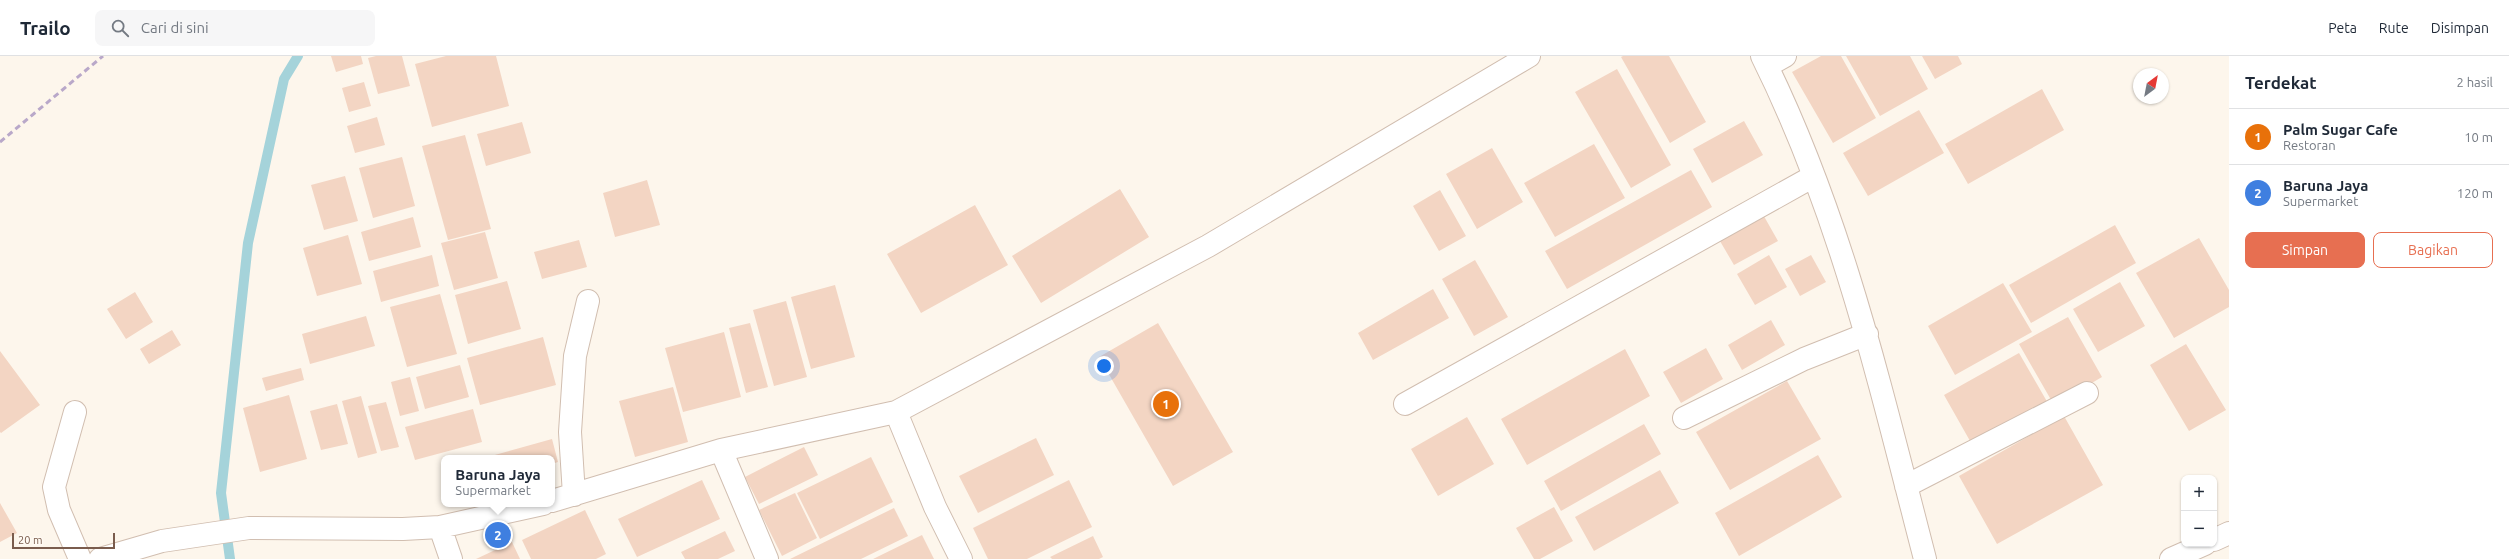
<!DOCTYPE html>
<html lang="id">
<head>
<meta charset="utf-8">
<style>
  :root { --surface:#fff; --page:#f6f6f7; --text:#1f2937; --muted:#747a83; --line:#e0e1e3; --accent:#e76f51 }
  body { margin:0; font-family:Ubuntu,sans-serif; background:var(--page); color:var(--text) }
  .controls { position:absolute; right:12px; bottom:12px; display:grid; overflow:hidden; border-radius:8px; box-shadow:0 1px 3px #0004 }
  .controls button { width:36px; height:36px; display:grid; place-items:center; padding:0; border:0; border-bottom:1px solid var(--line); background:var(--surface); color:var(--text); font:20px sans-serif }
  .compass { position:absolute; left:2133px; top:12px; width:36px; height:36px; border-radius:50%; background:var(--surface); box-shadow:0 1px 3px #0004; rotate:32deg }
  .scale { position:absolute; left:12px; bottom:10px; width:103px; box-sizing:border-box; padding-left:4px; border:2px solid #7a5c4d; border-top:0; font-size:11px; line-height:14px; white-space:nowrap; color:#7a5c4d; -webkit-text-stroke:3px #fffaf3; paint-order:stroke }
  .you { position:absolute; left:1104px; top:310px; width:14px; height:14px; margin:-10px; border:3px solid #fff; border-radius:50%; background:#1a73e8; box-shadow:0 0 0 6px #1a73e833 }
  .badge { display:grid; place-items:center; width:26px; height:26px; border-radius:50%; background:var(--accent); color:#fff; font-size:13px; font-weight:700 }
  .pin { position:absolute; translate:-50% -50%; border:2px solid #fff; box-shadow:0 1px 4px #0006 }
  .popup { position:absolute; left:441px; top:399px; width:114px; height:52px; box-sizing:border-box; display:grid; place-content:center; border-radius:8px; background:var(--surface); filter:drop-shadow(0 1px 3px #0005); font-size:13px; white-space:nowrap; color:var(--muted) }
  .popup b { font-size:15px; color:var(--text) }
  .popup::after { content:''; position:absolute; left:50%; top:100%; margin-left:-8px; border:8px solid transparent; border-top-color:var(--surface) }
  .list { margin:0; padding:0; list-style:none }
  h2 { display:flex; justify-content:space-between; align-items:center; height:52px; margin:0; padding:0 16px; font-size:17px }
  h2 small { font-size:13px; font-weight:400; color:var(--muted) }
  .list li { display:grid; grid-template-columns:26px 1fr auto; gap:12px; align-items:center; box-sizing:border-box; height:56px; padding:0 16px; border-top:1px solid var(--line) }
  .list b { display:block; font-size:15px; white-space:nowrap }
  .list p { margin:0; font-size:13px; white-space:nowrap; color:var(--muted) }
  .list em { font-size:13px; font-style:normal; color:var(--muted) }
  .actions { display:flex; gap:8px; padding:12px 16px }
  .actions a { flex:1; padding:9px 0; border:1px solid var(--accent); border-radius:8px; text-align:center; font-size:14px; color:var(--accent) }
  .actions .main { background:var(--accent); color:#fff }
  .icon { flex:none; width:22px; height:22px; fill:none; stroke:currentColor; stroke-width:2; stroke-linecap:round; stroke-linejoin:round }
  .map { position:relative; flex:none; width:2229px; height:503px; overflow:hidden }
  header { display:flex; align-items:center; gap:24px; box-sizing:border-box; height:56px; padding:0 20px; background:var(--surface); border-bottom:1px solid var(--line) }
  header strong { font-size:19px }
  nav { display:flex; gap:22px; margin-inline-start:auto; font-size:14px }
  .search { width:280px; height:36px; background:var(--page); display:flex; align-items:center; gap:10px; box-sizing:border-box; padding:0 14px; border-radius:8px; color:var(--muted); font-size:15px }
  main { display:flex }
  aside { flex:1; background:var(--surface) }
  .map>svg:first-child { display:block }
  .lines { fill:none; stroke-linecap:round; stroke-linejoin:round }
  .stream { stroke:#a5d3da; stroke-width:10 }
  .building { fill:#f3d5c3 }
  .street-casing { stroke:#d1beb0; stroke-width:24 }
  .street { stroke:#fff; stroke-width:22 }
  .rail { stroke:#b9a8c9; stroke-width:3; stroke-dasharray:6 4; stroke-linecap:butt }
</style>
</head>
<body>
<header>
<strong>Trailo</strong>
<div class="search"><svg class="icon" aria-label="search" viewBox="0 0 24 24"><circle cx="10" cy="10" r="6"/><path d="M15 15l6 6"/></svg>Cari di sini</div>
<nav><a>Peta</a><a>Rute</a><a>Disimpan</a></nav>
</header>
<main>
<div class="map">
<svg width="2229" height="503" viewBox="0 0 2229 503">
  <rect width="100%" height="100%" fill="#fdf6ec"/>
  <g class="lines">
    <path class="stream" d="M230,503L221,437L248,187L284,23L298,0"/>
  </g>
  <path class="building" d="M331,0H361L363,8L336,16Z
    M376,0H402L410,30L378,38L368,2Z
    M446,0H496L509,50L432,71L415,8Z
    M1623,0H1669L1706,66L1670,87L1621,1Z
    M1821,0H1841L1876,62L1833,87L1792,16Z
    M1846,0H1910L1928,33L1880,60Z
    M1922,0H1958L1962,8L1935,23Z
    M1617,13L1671,109L1631,132L1575,36Z
    M364,26L371,50L349,56L342,32Z
    M2042,33L2064,74L1968,128L1945,88Z
    M1919,54L1944,97L1868,140L1843,97Z
    M377,61L385,89L355,97L347,70Z
    M1744,65L1763,99L1712,127L1693,93Z
    M522,66L531,97L486,110L477,78Z
    M465,79L491,173L448,184L422,90Z
    M1594,88L1625,142L1555,181L1524,127Z
    M1492,92L1523,146L1477,173L1446,118Z
    M402,101L415,150L373,162L359,112Z
    M1691,114L1712,151L1567,233L1545,195Z
    M345,120L358,165L324,174L311,129Z
    M647,124L660,169L615,181L603,137Z
    M1120,133L1149,181L1041,247L1012,200Z
    M1440,134L1466,180L1439,195L1413,150Z
    M975,149L1008,209L921,257L887,198Z
    M1761,155L1778,185L1734,209L1717,180Z
    M413,161L421,191L369,205L361,176Z
    M2115,169L2136,207L2031,267L2009,229Z
    M485,176L498,222L454,234L441,187Z
    M348,179L362,228L317,240L303,192Z
    M2199,182L2229,234V251L2174,282L2136,217Z
    M579,184L587,211L542,223L534,196Z
    M432,199L439,230L381,246L373,215Z
    M1769,199L1787,231L1755,249L1737,218Z
    M1811,199L1826,226L1800,240L1785,213Z
    M1475,204L1508,261L1474,280L1442,223Z
    M507,225L521,273L468,288L455,239Z
    M2120,226L2145,270L2098,296L2073,253Z
    M2003,227L2032,276L1955,319L1928,270Z
    M835,229L855,301L811,313L791,241Z
    M1433,233L1449,262L1373,304L1358,277Z
    M135,236L153,266L126,283L107,253Z
    M440,238L457,298L407,311L390,251Z
    M786,245L807,321L774,330L753,254Z
    M366,260L375,290L310,308L302,278Z
    M2068,261L2102,321L2054,349L2019,288Z
    M1771,264L1785,289L1742,314L1728,289Z
    M750,267L768,331L746,337L729,272Z
    M1158,267L1233,396L1173,430L1099,301Z
    M172,274L181,289L149,308L140,293Z
    M724,276L741,341L683,356L665,292Z
    M543,281L556,329L480,349L467,302Z
    M2186,288L2226,354L2189,375L2150,309Z
    M1706,292L1723,323L1681,347L1663,316Z
    M1625,293L1650,340L1527,409L1501,363Z
    M0,295L40,349L1,377L0,376Z
    M2019,297L2049,349L1974,392L1944,339Z
    M460,309L469,341L425,353L416,321Z
    M301,312L304,324L266,335L262,322Z
    M410,321L419,355L400,360L391,326Z
    M1787,325L1821,383L1730,434L1696,376Z
    M673,331L688,386L635,401L619,345Z
    M289,339L307,403L260,416L243,352Z
    M361,340L377,397L358,402L342,345Z
    M386,346L399,391L381,395L368,350Z
    M337,348L348,388L321,394L310,355Z
    M473,353L482,386L415,404L405,371Z
    M2064,360L2103,429L1997,488L1959,420Z
    M1467,361L1494,408L1438,440L1411,393Z
    M1644,368L1661,398L1561,455L1544,425Z
    M1036,382L1054,419L978,457L959,420Z
    M552,383L558,406L552,408V402H484Z
    M804,391L818,419L759,448L745,421Z
    M1818,399L1842,441L1739,500L1715,457Z
    M871,401L893,446L820,483L797,437Z
    M1660,414L1679,447L1594,495L1575,461Z
    M702,424L720,463L637,501L618,463Z
    M1069,424L1092,471L1027,503H988L973,472Z
    M795,437L817,482L782,500L759,454Z
    M0,447L17,477L0,486Z
    M1554,451L1573,485L1540,503H1534L1516,472Z
    M894,452L908,480L861,503H790Z
    M585,454L606,498L596,503H531L522,484Z
    M725,475L735,495L718,503H685L681,496Z
    M922,479L934,503H873Z
    M1093,480L1103,501L1099,503H1052L1050,501Z
    M512,486L520,503H476Z"/>
  <g class="lines">
    <g class="street-casing">
      <path id="street" d="M1762,0C1842,161 1880,330 1925,503
        M1767,10L1785,0
        M1405,348L1814,120
        M75,356L54,431L59,454L80,503
        M896,356L935,451L961,503
        M1684,362L1804,303L1867,278
        M721,394L767,503
        M1906,430L2087,337
        M574,439L570,376L575,300L588,245
        M552,445L721,394L896,356L1208,190L1529,0
        M440,471L451,503
        M2214,484L2229,477
        M100,503L162,485L249,472L403,473L440,471L543,448
        M2171,503L2205,488"/>
    </g>
    <use href="#street" class="street"/>
    <path class="rail" d="M0,86L103,0"/>
  </g>
</svg>
<div class="controls">
<button>+</button>
<button>−</button>
</div>
<svg class="compass" viewBox="-18 -18 36 36"><path d="M0-13l5 13h-10z" fill="#e53935"/><path d="M0 13l5-13h-10z" fill="#747a83"/></svg>
<div class="scale">20 m</div>
<div class="you"></div>
<div class="pin badge" style="left:1166px;top:348px;background:#e8710a">1</div>
<div class="pin badge" style="left:498px;top:479px;background:#3f7fe0">2</div>
<div class="popup"><b>Baruna Jaya</b>Supermarket</div>
</div>
<aside>
<h2>Terdekat<small>2 hasil</small></h2>
<ul class="list">
<li><span class="badge" style="background:#e8710a">1</span><div><b>Palm Sugar Cafe</b><p>Restoran</p></div><em>10 m</em></li>
<li><span class="badge" style="background:#3f7fe0">2</span><div><b>Baruna Jaya</b><p>Supermarket</p></div><em>120 m</em></li>
</ul>
<div class="actions"><a class="main">Simpan</a><a>Bagikan</a></div>
</aside>
</main>
</body>
</html>
